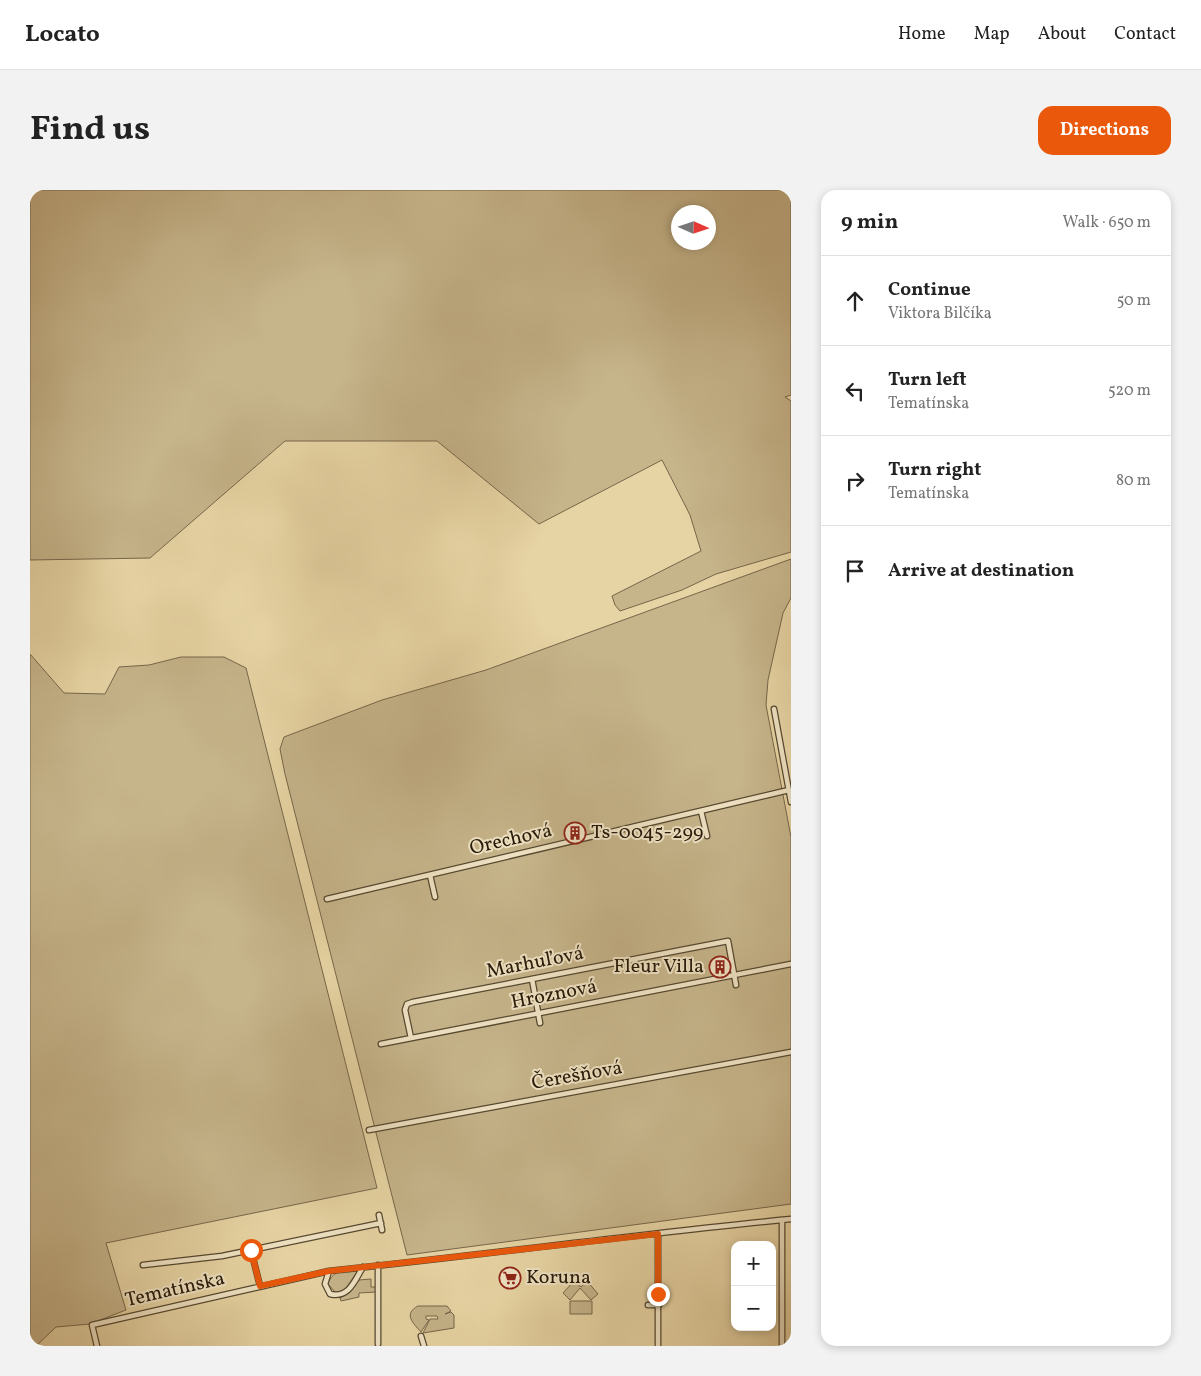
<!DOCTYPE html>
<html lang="en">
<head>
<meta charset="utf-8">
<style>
  :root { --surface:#fff; --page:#f2f2f2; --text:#222; --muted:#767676; --line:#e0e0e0; --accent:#ea580c }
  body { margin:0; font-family:Vollkorn,serif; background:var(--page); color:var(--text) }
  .controls { position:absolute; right:15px; bottom:15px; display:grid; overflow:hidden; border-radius:10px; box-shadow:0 2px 8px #0003 }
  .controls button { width:45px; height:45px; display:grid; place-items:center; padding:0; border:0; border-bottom:1px solid var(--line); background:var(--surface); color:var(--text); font:25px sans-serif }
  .compass { position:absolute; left:641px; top:15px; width:45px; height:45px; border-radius:50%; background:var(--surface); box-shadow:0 2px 8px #0003; rotate:93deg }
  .stop { position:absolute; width:15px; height:15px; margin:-11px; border:4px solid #ea580c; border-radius:50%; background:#fff }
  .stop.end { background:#ea580c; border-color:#fff; box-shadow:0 1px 5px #0008 }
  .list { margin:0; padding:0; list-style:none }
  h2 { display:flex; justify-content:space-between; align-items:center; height:65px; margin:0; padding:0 20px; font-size:21px }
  h2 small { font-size:16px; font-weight:400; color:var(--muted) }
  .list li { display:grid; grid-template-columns:32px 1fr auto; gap:15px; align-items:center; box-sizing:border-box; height:90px; padding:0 20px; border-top:1px solid var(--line) }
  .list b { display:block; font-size:19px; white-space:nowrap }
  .list p { margin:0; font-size:16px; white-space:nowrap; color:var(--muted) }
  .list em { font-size:16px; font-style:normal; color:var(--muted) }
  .icon { flex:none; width:28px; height:28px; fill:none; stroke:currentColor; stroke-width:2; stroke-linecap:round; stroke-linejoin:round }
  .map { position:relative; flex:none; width:761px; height:1156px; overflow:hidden; border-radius:15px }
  header { display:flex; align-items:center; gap:30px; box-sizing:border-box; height:70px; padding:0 25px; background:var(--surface); border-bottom:1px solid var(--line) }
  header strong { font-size:24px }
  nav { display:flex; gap:28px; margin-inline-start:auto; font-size:18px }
  .intro { display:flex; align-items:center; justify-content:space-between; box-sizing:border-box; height:120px; padding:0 30px }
  h1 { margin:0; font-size:35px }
  .button { padding:12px 22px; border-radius:15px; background:var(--accent); color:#fff; font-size:18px; font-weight:700 }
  main { display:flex; gap:30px; padding:0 30px }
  aside { flex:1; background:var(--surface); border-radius:15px; box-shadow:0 2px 8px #0003 }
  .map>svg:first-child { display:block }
  .green { fill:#c6b48a; stroke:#76664a; fill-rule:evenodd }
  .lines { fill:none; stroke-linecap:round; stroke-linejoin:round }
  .minor-casing { stroke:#564830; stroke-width:7 }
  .minor { stroke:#efe3c4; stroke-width:4.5 }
  .route { stroke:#ea580c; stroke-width:6 }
  .labels { text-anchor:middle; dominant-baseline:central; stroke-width:4; stroke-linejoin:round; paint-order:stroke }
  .poi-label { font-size:20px; fill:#261909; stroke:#efe3c4; text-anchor:start }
  .street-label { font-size:20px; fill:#261909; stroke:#efe3c4 }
</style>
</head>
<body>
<header>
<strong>Locato</strong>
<nav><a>Home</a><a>Map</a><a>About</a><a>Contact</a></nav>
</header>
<div class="intro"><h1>Find us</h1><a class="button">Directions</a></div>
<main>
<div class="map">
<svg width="761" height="1156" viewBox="0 0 761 1156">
  <rect width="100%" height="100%" fill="#e7d4a4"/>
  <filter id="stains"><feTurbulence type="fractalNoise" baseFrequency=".004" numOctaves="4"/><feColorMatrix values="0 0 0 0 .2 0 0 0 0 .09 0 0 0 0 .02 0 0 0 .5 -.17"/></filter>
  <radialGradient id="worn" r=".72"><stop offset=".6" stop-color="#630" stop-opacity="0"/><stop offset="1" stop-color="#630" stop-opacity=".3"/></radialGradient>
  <path class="green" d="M0,0H761V205L755,207L761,211V362L686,384L652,400L590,421L585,415L582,406L671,361L660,325L632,270L509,334L407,251H255L120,368L0,370ZM648,22H678V52H648Z
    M761,369V408L753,423L738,490L736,515L761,647V1014L377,1065L255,584L250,559L254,547L352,510L456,480Z
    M0,464L34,503L75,504L89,477L119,475L151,467H194L216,478L347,998L76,1053L96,1120L60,1134L26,1137L6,1156H0Z
    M324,1080L327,1082L314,1101L306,1103L298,1094C302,1081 312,1081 324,1080Z
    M341,1089V1097H346V1102L329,1103V1107L311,1111L310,1108L320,1102L329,1090Z
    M544,1091L551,1097L557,1091L568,1104L561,1110L550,1098L540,1110L533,1103Z
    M540,1111H562V1124H540Z
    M388,1116H417L421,1121L415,1124L421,1122L424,1125V1138L393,1143L400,1129H408L407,1126H396V1129L399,1130L391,1142C383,1133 373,1124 388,1116Z"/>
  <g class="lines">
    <g class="minor-casing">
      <path id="minor" d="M744,519L761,612
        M671,621L677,646
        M400,685L405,707
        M297,709L759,600
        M502,789L510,833
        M381,848L375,820L377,814L383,812L698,751L706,795
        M351,854L761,774
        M339,940L761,862
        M349,1025L352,1040
        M752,1030V1156
        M628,1044V1156
        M221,1060L230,1096
        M113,1075L192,1066L351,1033
        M333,1077C325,1090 319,1109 300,1104L295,1094L299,1081C453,1065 607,1044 761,1029
        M618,1115H629
        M391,1146L394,1156
        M348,1154V1075
        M67,1156L62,1135L299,1081"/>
    </g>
    <use href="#minor" class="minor"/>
  </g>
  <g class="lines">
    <path class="route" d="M221,1060L230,1096L299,1081L628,1044V1104"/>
  </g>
  <defs>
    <g id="building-ring" transform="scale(1.125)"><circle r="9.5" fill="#efe3c4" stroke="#8f2418" stroke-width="1.5"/><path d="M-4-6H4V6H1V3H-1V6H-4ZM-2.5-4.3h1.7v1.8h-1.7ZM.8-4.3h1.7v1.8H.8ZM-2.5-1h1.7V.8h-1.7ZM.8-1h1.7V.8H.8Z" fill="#8f2418"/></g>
    <g id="supermarket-ring" transform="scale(1.125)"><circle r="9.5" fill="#efe3c4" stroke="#8f2418" stroke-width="1.5"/><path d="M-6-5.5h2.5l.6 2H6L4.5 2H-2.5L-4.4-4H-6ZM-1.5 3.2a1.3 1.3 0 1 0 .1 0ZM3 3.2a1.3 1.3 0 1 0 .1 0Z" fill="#8f2418"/></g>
  </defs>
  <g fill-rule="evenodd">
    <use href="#building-ring" x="545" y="643"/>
    <use href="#building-ring" x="690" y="777"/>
    <use href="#supermarket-ring" x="480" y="1088"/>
  </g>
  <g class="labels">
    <g class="poi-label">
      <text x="561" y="643">Ts-0045-299</text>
      <text x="674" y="777" text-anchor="end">Fleur Villa</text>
      <text x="496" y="1088">Koruna</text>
    </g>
    <g class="street-label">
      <text transform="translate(481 650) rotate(-13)">Orechová</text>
      <text transform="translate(505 773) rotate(-11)">Marhuľová</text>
      <text transform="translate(524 805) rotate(-11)">Hroznová</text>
      <text transform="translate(547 886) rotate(-10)">Čerešňová</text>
      <text transform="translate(145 1100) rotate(-13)">Tematínska</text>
    </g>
  </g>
  <rect width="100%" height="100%" filter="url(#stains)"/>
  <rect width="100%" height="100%" fill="url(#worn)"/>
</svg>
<div class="controls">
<button>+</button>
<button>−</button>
</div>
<svg class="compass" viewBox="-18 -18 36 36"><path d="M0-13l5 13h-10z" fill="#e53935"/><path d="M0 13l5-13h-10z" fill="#767676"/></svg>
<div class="stop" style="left:221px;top:1060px"></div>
<div class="stop end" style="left:628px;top:1104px"></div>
</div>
<aside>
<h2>9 min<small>Walk · 650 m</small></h2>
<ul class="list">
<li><svg class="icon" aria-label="ahead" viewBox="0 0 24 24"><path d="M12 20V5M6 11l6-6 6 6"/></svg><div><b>Continue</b><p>Viktora Bilčíka</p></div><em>50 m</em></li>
<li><svg class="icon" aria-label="left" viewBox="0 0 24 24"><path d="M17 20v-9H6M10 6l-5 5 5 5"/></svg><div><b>Turn left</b><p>Tematínska</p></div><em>520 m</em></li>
<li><svg class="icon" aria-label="right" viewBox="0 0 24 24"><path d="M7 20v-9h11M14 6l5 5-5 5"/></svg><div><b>Turn right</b><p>Tematínska</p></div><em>80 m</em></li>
<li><svg class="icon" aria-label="arrive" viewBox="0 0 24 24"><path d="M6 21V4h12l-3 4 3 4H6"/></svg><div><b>Arrive at destination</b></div></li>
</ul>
</aside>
</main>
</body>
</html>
